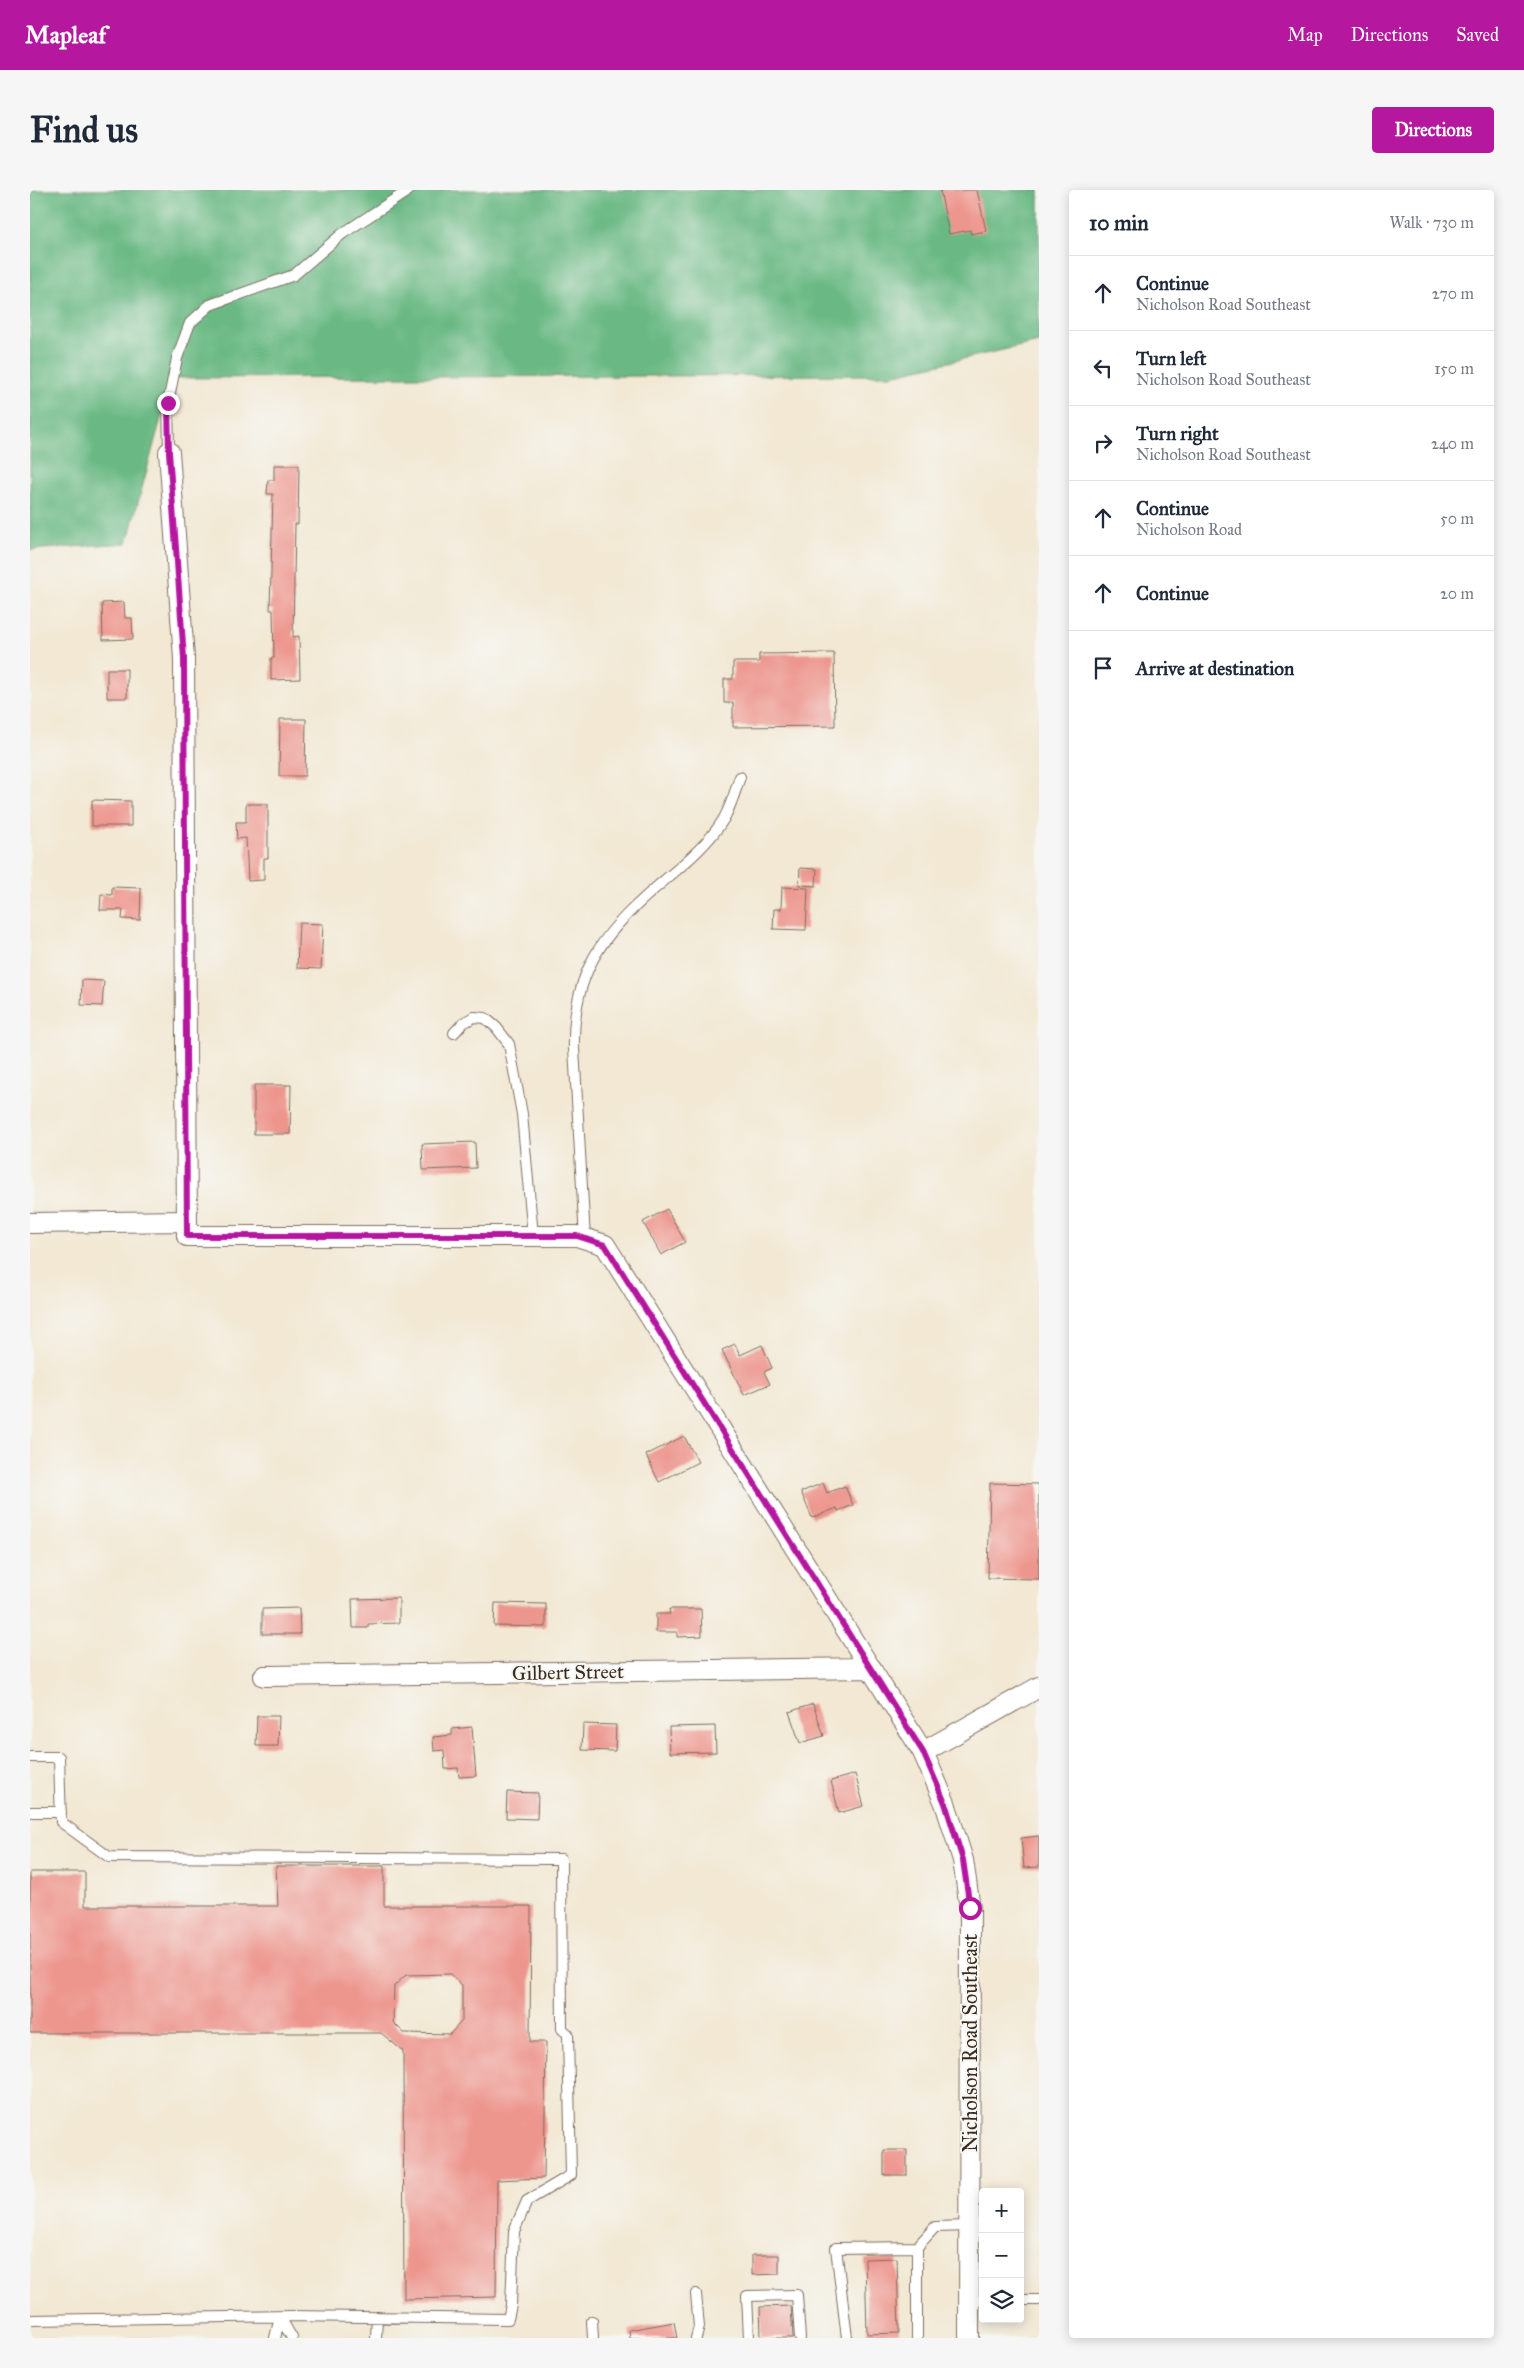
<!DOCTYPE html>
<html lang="en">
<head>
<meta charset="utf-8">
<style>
  :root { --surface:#fff; --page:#f6f6f7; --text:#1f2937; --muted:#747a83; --line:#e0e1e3; --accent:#b5179e }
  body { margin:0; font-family:"IM FELL Great Primer",serif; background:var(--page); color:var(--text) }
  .controls { position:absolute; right:15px; bottom:15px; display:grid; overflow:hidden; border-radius:5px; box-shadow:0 2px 12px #0003 }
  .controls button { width:45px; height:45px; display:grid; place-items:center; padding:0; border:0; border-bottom:1px solid var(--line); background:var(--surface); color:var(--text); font:25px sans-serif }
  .stop { position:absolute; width:15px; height:15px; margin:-11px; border:4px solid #b5179e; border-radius:50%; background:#fff }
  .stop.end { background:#b5179e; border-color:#fff; box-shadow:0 1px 5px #0008 }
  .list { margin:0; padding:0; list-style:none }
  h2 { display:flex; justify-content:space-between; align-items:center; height:65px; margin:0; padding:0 20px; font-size:21px }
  h2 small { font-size:16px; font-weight:400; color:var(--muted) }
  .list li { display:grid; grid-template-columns:32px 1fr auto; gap:15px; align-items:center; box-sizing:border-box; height:75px; padding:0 20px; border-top:1px solid var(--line) }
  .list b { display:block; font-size:19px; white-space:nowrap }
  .list p { margin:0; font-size:16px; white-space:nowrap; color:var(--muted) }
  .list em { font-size:16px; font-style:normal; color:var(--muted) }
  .icon { flex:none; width:28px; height:28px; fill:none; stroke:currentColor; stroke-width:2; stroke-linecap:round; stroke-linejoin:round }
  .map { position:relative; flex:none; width:1009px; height:2148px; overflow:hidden; border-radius:5px }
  header { display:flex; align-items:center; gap:30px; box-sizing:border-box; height:70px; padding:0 25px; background:var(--accent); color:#fff }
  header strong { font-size:24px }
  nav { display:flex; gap:28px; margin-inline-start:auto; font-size:18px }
  .intro { display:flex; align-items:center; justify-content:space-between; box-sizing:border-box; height:120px; padding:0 30px }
  h1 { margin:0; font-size:35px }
  .button { padding:12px 22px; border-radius:5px; background:var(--accent); color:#fff; font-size:18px; font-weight:700 }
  main { display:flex; gap:30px; padding:0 30px }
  aside { flex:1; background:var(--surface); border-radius:5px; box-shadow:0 2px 12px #0003 }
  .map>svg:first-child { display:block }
  .forest { fill:#6ab984; stroke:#527251 }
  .building { fill:#ed968e; fill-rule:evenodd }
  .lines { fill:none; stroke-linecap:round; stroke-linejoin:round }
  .service-casing { stroke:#7b6c5d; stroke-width:12 }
  .minor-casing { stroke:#7b6c5d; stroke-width:22 }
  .service { stroke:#fff; stroke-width:10 }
  .minor { stroke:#fff; stroke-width:20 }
  .route { stroke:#b5179e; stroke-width:6 }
  .labels { text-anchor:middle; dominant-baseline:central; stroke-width:4; stroke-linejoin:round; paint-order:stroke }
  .street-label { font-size:20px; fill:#3b2a1e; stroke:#f6f6f2 }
</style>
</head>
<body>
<header>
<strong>Mapleaf</strong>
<nav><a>Map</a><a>Directions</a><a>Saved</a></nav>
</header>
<div class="intro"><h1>Find us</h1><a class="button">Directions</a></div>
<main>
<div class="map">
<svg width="1009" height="2148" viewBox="0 0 1009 2148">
  <rect width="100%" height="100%" fill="#f6f6f2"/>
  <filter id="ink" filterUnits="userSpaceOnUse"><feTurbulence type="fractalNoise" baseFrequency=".02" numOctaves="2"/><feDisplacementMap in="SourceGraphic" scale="10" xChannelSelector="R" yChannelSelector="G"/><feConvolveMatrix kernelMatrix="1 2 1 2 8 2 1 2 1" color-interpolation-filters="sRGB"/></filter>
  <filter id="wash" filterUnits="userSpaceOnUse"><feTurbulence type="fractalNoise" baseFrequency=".0096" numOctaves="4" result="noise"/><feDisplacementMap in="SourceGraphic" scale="20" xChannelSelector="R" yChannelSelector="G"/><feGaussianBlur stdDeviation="1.12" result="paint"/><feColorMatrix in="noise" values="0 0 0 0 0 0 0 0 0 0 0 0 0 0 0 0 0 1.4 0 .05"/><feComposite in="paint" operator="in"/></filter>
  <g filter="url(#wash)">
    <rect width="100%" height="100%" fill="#f2e8d3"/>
    <path class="forest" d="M0,0H1009V152L861,185L142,188L97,353L0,360Z"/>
    <g id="blocks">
      <path class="building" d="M910,0H947L956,41L941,44L940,40L919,44Z
        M244,275H269L268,334H265L263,447L269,446L270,489L241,490V468H244L243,420H240L243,304H237L238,290H244Z
        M94,412L95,428H102L103,449L73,450L72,413Z
        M804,463L805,536L703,537V513H694V489H703V472H729V464Z
        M77,479H97V508H77Z
        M250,529H276L275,586H249Z
        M62,610L101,611V636H62Z
        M216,614H238V668H234V690L218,691L216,648L207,649L206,632H216Z
        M770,678L787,679L786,696L769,695Z
        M82,697L111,698L110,730L92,729L93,720H70L71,704L82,705Z
        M752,697L778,698L776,740L743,739L744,719H751Z
        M269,733L293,734L291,779L267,778Z
        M52,790L74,791L72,816L51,815Z
        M224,895H261L260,944H224Z
        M445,952L446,978L393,980L392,954Z
        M637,1019L655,1052L631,1065L613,1032Z
        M705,1154L710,1165L732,1155L742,1178L734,1182L740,1194L714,1205L692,1160Z
        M654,1246L668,1272L629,1292L616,1265Z
        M793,1293L797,1303L815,1296L823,1315L808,1321L807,1318L782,1328L771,1302Z
        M960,1293L1009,1294V1389L958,1388Z
        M369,1408V1433L338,1434V1438H323L322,1409Z
        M465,1413L516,1414V1437L464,1436Z
        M269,1418L270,1444H232V1419Z
        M639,1419H671L672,1446L647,1447V1442H626V1424H640Z
        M783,1514L794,1546L770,1553L759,1522Z
        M227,1526H249L248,1556H226Z
        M553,1534L586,1535L585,1561L552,1560Z
        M685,1536L686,1562L640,1563L639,1537Z
        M442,1537L446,1586L429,1587L428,1578L415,1579L414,1560L404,1561L403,1547L422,1545V1539Z
        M825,1584L834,1616L809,1623L801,1591Z
        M477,1602L508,1603L507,1629L476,1628Z
        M1009,1646V1677L994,1678L991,1648Z
        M246,1676H354V1716H501L500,1852H516L514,1988L467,1990L466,2107L374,2109L373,1861L351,1843H0V1682H55V1716H248ZM420,1784L432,1795V1831L420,1844L374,1843L363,1832L364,1796L376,1785Z
        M854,1960H877V1985H854Z
        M722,2065H749V2084L722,2085Z
        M867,2068L869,2143L837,2144L835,2069Z
        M761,2116L763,2148H731L730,2117Z
        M644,2132L647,2148H600L599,2140Z"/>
    </g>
  </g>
  <g filter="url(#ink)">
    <use href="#blocks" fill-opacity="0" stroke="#7b6c5d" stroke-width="1"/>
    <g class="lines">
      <g class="service-casing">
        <path id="service" d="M139,262L138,213L147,168L160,133L180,115L264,85L312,44L379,0
          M424,843L433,833L444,827L455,828L466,837L479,854L492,924L503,1046
          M555,1049L544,858C542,777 577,739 636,689C656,672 679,653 693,630C701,617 705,601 710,587
          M0,1567H29L31,1632L79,1667L531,1669L532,1839L538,1844L541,1985L497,2011L484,2041L481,2115L478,2129L260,2126L0,2130
          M0,1622H31
          M887,2057L905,2037L940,2036
          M666,2104L669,2137L666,2148
          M990,2110H1009
          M939,2111H953
          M250,2127L262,2148
          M562,2131L563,2148
          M245,2148L250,2127
          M346,2148L347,2127
          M719,2148L717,2106L767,2105L770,2148
          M817,2148L806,2058L887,2057V2148"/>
      </g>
      <g class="minor-casing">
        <path id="minor" d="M139,262L154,468L157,1046H547L575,1055L893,1562L915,1613L933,1670L940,1718L939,2148
          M0,1033L157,1031
          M234,1486L841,1478
          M893,1562L1009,1497"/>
      </g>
      <use href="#service" class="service"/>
      <use href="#minor" class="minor"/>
    </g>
  </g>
  <g class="lines" filter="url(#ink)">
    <path class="route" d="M138,213L139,262L154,468L157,1046H547L575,1055L893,1562L915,1613L933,1670L940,1718"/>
  </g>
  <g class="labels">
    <g class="street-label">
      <text transform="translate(538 1482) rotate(-1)">Gilbert Street</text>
      <text transform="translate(940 1853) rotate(-90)">Nicholson Road Southeast</text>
    </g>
  </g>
</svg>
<div class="controls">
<button>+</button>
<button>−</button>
<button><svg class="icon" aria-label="layers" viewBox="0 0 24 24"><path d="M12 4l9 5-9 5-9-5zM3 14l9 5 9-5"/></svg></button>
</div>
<div class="stop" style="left:940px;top:1718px"></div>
<div class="stop end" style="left:138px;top:213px"></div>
</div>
<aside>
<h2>10 min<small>Walk · 730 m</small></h2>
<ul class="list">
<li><svg class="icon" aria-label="ahead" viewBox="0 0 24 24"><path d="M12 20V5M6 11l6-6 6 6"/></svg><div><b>Continue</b><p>Nicholson Road Southeast</p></div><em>270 m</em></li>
<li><svg class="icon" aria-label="left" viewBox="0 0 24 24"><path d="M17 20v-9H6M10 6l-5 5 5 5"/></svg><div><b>Turn left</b><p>Nicholson Road Southeast</p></div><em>150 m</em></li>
<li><svg class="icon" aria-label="right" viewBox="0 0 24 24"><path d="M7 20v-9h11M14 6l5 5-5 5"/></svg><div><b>Turn right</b><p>Nicholson Road Southeast</p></div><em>240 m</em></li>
<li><svg class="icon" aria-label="ahead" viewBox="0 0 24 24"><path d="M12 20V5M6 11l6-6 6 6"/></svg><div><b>Continue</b><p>Nicholson Road</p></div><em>50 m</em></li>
<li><svg class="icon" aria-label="ahead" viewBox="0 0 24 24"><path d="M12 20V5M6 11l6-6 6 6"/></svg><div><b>Continue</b></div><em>20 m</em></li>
<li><svg class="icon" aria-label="arrive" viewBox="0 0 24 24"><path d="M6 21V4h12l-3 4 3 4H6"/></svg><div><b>Arrive at destination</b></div></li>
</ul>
</aside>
</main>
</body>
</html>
